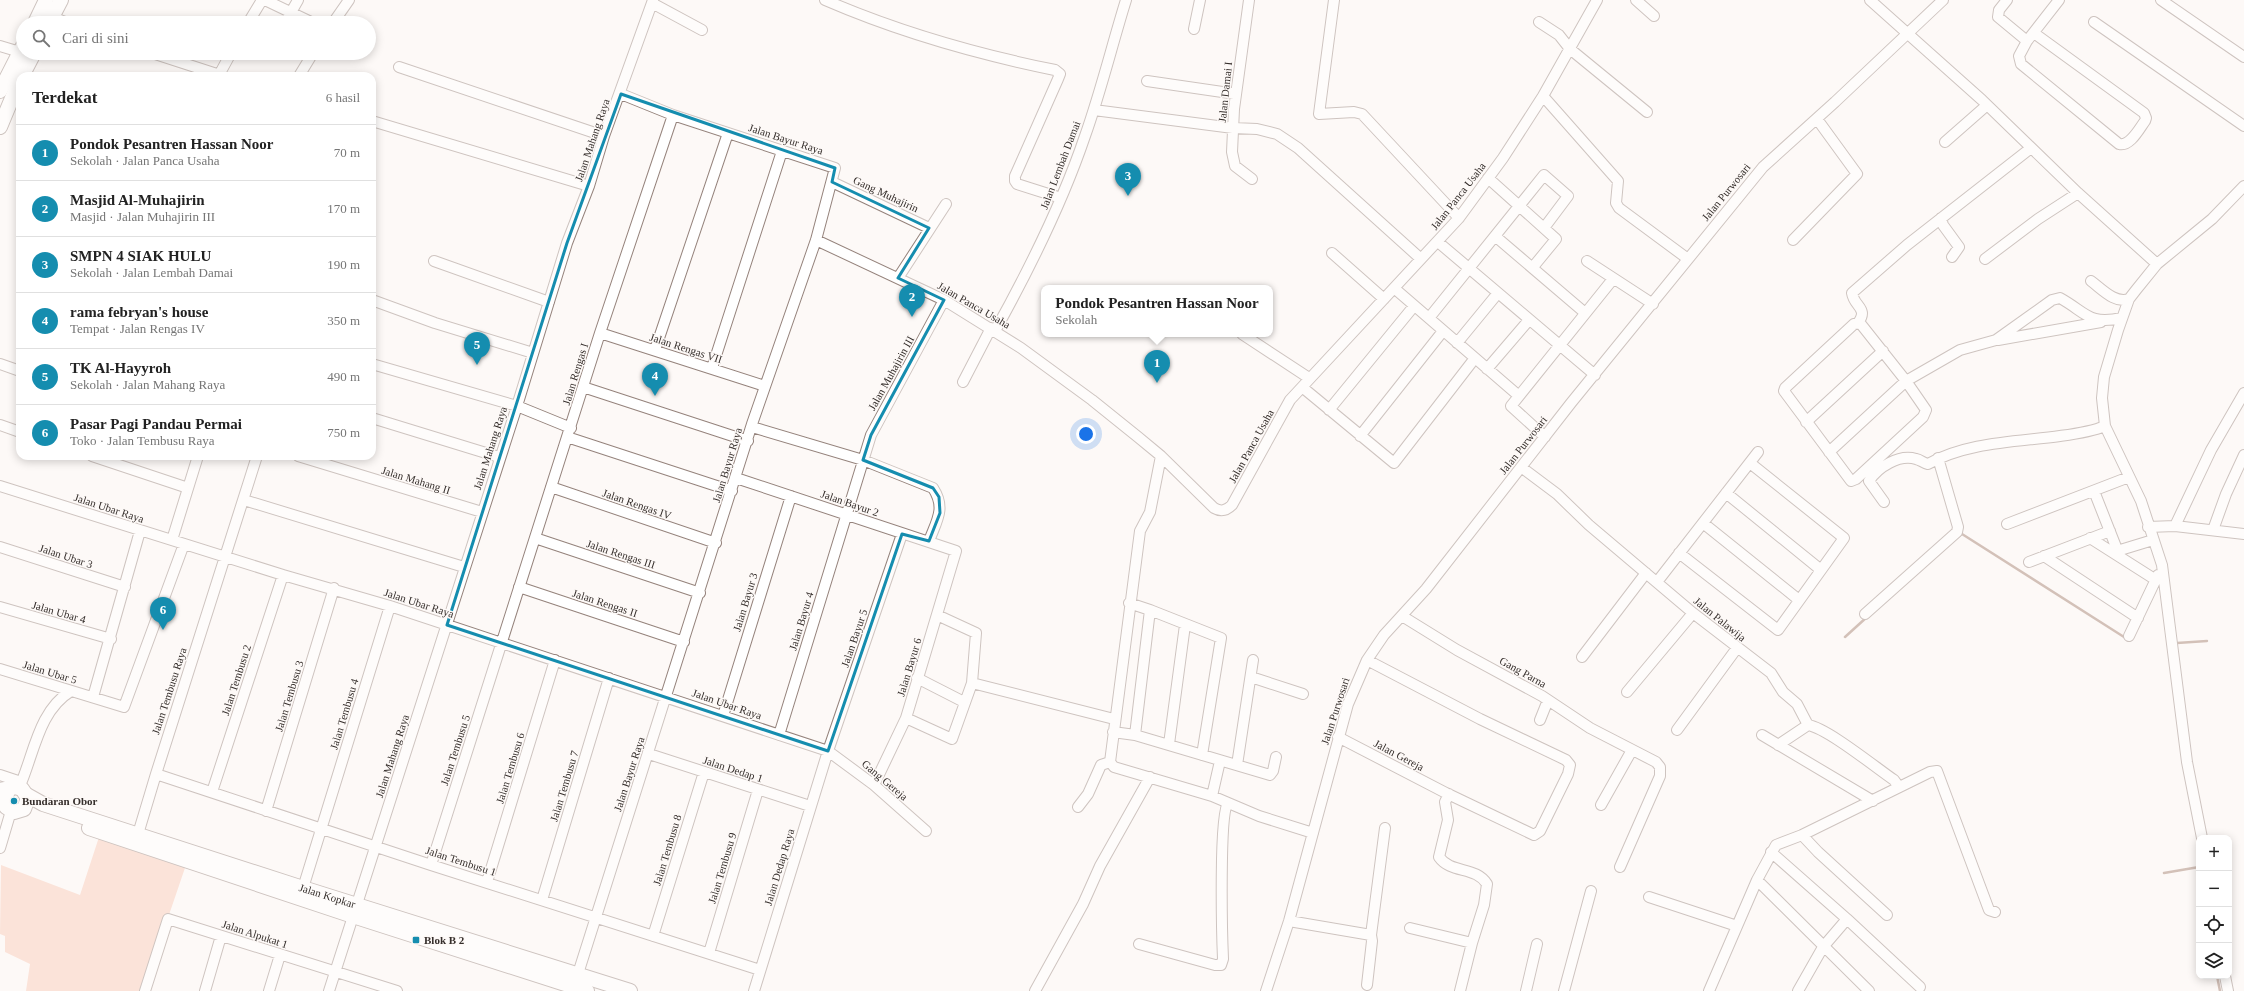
<!DOCTYPE html>
<html lang="id">
<head>
<meta charset="utf-8">
<style>
  :root { --surface:#fff; --page:#f6f6f6; --text:#222; --muted:#767676; --line:#e0e0e0; --accent:#158daf }
  body { margin:0; font-family:"Times New Roman",serif; background:var(--page); color:var(--text) }
  .controls { position:absolute; right:12px; bottom:12px; display:grid; overflow:hidden; border-radius:8px; box-shadow:0 2px 10px #0003 }
  .controls button { width:36px; height:36px; display:grid; place-items:center; padding:0; border:0; border-bottom:1px solid var(--line); background:var(--surface); color:var(--text); font:20px sans-serif }
  .you { position:absolute; left:1086px; top:434px; width:14px; height:14px; margin:-10px; border:3px solid #fff; border-radius:50%; background:#1a73e8; box-shadow:0 0 0 6px #1a73e833 }
  .badge { display:grid; place-items:center; width:26px; height:26px; border-radius:50%; background:var(--accent); color:#fff; font-size:13px; font-weight:700 }
  .pin { position:absolute; translate:-50% -33px; filter:drop-shadow(0 1px 2px #0008) }
  .pin::after { content:''; position:absolute; top:21px; width:14px; height:12px; background:inherit; clip-path:polygon(0 0,100% 0,50% 100%) }
  .popup { position:absolute; left:1041px; top:285px; width:232px; height:52px; box-sizing:border-box; display:grid; place-content:center; border-radius:8px; background:var(--surface); filter:drop-shadow(0 1px 3px #0005); font-size:13px; white-space:nowrap; color:var(--muted) }
  .popup b { font-size:15px; color:var(--text) }
  .popup::after { content:''; position:absolute; left:50%; top:100%; margin-left:-8px; border:8px solid transparent; border-top-color:var(--surface) }
  .list { margin:0; padding:0; list-style:none }
  h2 { display:flex; justify-content:space-between; align-items:center; height:52px; margin:0; padding:0 16px; font-size:17px }
  h2 small { font-size:13px; font-weight:400; color:var(--muted) }
  .list li { display:grid; grid-template-columns:26px 1fr auto; gap:12px; align-items:center; box-sizing:border-box; height:56px; padding:0 16px; border-top:1px solid var(--line) }
  .list b { display:block; font-size:15px; white-space:nowrap }
  .list p { margin:0; font-size:13px; white-space:nowrap; color:var(--muted) }
  .list em { font-size:13px; font-style:normal; color:var(--muted) }
  .icon { flex:none; width:22px; height:22px; fill:none; stroke:currentColor; stroke-width:2; stroke-linecap:round; stroke-linejoin:round }
  .map { position:relative; flex:none; width:2244px; height:991px; overflow:hidden }
  .search { position:absolute; background:var(--surface); box-shadow:0 2px 10px #0003; left:16px; top:16px; width:360px; height:44px; display:flex; align-items:center; gap:10px; box-sizing:border-box; padding:0 14px; border-radius:22px; color:var(--muted); font-size:15px }
  .panel { position:absolute; background:var(--surface); box-shadow:0 2px 10px #0003; left:16px; top:72px; width:360px; height:388px; border-radius:12px }
  .map>svg:first-child { display:block }
  .green { fill:#f8c8b4 }
  .lines { fill:none; stroke-linecap:round; stroke-linejoin:round }
  .stream { stroke:#a17c6c; stroke-width:2.5 }
  .street-casing { stroke:#95837c; stroke-width:12 }
  .secondary-casing { stroke:#95837c; stroke-width:16 }
  .street { stroke:#fff; stroke-width:10 }
  .secondary { stroke:#fff; stroke-width:14 }
  .marked { fill:none; stroke:#158daf; stroke-width:3; stroke-linejoin:round }
  .poi-dot { fill:#158daf; stroke:#fdf9f7; stroke-width:1.5 }
  .labels { text-anchor:middle; dominant-baseline:central; stroke-width:3; stroke-linejoin:round; paint-order:stroke }
  .street-label { font-size:11px; fill:#352e2b; stroke:#fdf9f7 }
  .poi-label { font-size:11px; font-weight:bold; fill:#352e2b; stroke:#fdf9f7; text-anchor:start }
</style>
</head>
<body>
<div class="map">
<svg width="2244" height="991" viewBox="0 0 2244 991">
  <rect width="100%" height="100%" fill="#fdf9f7"/>
  <path class="green" d="M99,837L186,865L143,991H26L30,964L5,952V936L0,934L1,865L80,895Z"/>
  <g class="lines">
    <path class="stream" d="M1959,536L1962,534L2124,637
      M1845,637L1867,617
      M2177,643L2207,641
      M2164,873L2199,867
      M2217,976L2220,991"/>
    <g class="street-casing">
      <path id="street" d="M265,0L313,23
        M825,0C899,32 976,54 1055,70L1060,74L1058,79L1015,176V181L1017,184L1061,198
        M1249,0L1234,109L1232,152L1235,166L1252,179
        M1334,0L1319,114L1354,112L1362,114L1459,218
        M1636,0L1654,16
        M1870,0L1982,100L2078,193L2157,264
        M2007,0L1999,10L1998,17L2027,41L2059,0
        M2161,0L2244,57
        M652,3L702,30
        M52,17L68,23
        M1539,22L1559,35L1570,49L1647,112
        M2094,22L2244,126
        M248,23L262,0
        M285,23L298,0
        M333,23L349,0
        M1194,29L1200,0
        M2027,41L2019,56L2021,64L2119,144C2130,147 2139,129 2145,121L2146,118L2144,113L2034,33
        M0,46L20,52
        M152,53L223,76
        M399,67L604,136
        M219,75L231,53
        M299,76L313,53
        M1147,81L1236,94
        M1543,96L1618,181L1616,203L1619,208L1688,259
        M1094,110L1233,128L1257,129L1277,134L1298,148L1421,259
        M372,121L589,186
        M1945,142L1986,106
        M1488,178L1556,239L1533,267
        M832,182L929,228
        M1941,218L1943,225L1959,247L1952,257
        M1495,236L1584,312
        M816,240L944,300L1021,348L1092,400L1138,437L1161,456L1214,508C1221,512 1226,511 1232,505L1290,400L1459,218L1503,158L1543,96L1597,0
        M1793,240L1857,174L1817,119
        M1438,242L1595,375
        M1332,253L1384,299
        M1985,259L2038,219L2078,193
        M434,261L549,302
        M1587,261L1653,304
        M898,278L946,204
        M2091,281C2102,289 2115,304 2129,299
        M1394,288L1519,396
        M372,300L435,323L533,353
        M1429,318L1544,175L1568,196L1544,228
        M1858,323C1869,308 1854,307 1852,293L1907,245L2031,148
        M1860,323L1906,381L1926,410L1923,417L1856,479L1851,481L1784,391L1785,388L1854,324Z
        M995,331C1030,268 1062,204 1085,136C1101,91 1112,45 1126,0
        M600,333L765,386
        M1242,334L1309,378
        M1998,340L2101,322
        M1457,343L1498,293
        M655,350L728,133
        M0,364L20,371
        M372,364L517,406L571,428
        M712,368L782,151
        M1487,369L1529,320
        M963,382L991,328
        M583,387L748,441
        M1302,387L1394,463L1475,358
        M1329,410L1414,306
        M372,418L499,457
        M1806,422L1883,351
        M0,425L20,432
        M752,427L863,460L933,488C946,508 937,520 929,541
        M1360,436L1443,331
        M567,437L732,491
        M1545,437L1511,406L1613,279
        M1829,452L1906,381L1960,350L1996,340L2052,300L2060,298C2087,313 2088,325 2122,318
        M92,456L188,488
        M298,456L482,512
        M1161,456L1150,512L1140,531L1110,762L1114,767L1212,796L1259,816L1313,833
        M1521,467L1557,494L1589,525L1693,613L1771,673L1783,692L1797,704L1808,725C1827,728 1875,767 1894,780L1899,787
        M736,478L956,551L906,718L874,785
        M0,486L283,575L390,606L828,751L874,785L926,831
        M551,487L716,543
        M2094,491L2120,557
        M1726,493L1821,570
        M244,500L464,567
        M1884,502L1869,481C1878,467 1899,454 1916,459C1921,460 1923,463 1928,464C1967,442 2016,442 2060,436C2075,434 2091,432 2105,426
        M1703,523L1799,600
        M2007,524L2129,477
        M2175,526L2211,450L2244,393
        M2148,527L2175,526L2244,534
        M2213,530L2226,494L2244,455
        M535,538L700,593
        M2090,538L2156,580
        M172,540L198,456
        M0,547L125,587
        M2117,551L2153,540
        M1679,553L1778,630L1844,538L1750,463
        M2044,556L2138,618
        M2029,562L2110,531
        M1657,582L1758,452
        M519,587L684,642
        M1129,603L1150,610L1135,735
        M0,607L111,639
        M1150,610L1221,638L1202,755
        M1865,614L1957,532L1958,527L1938,458
        M937,615L976,633L972,683L1114,719
        M1402,616L1457,650L1542,696L1590,728L1656,762L1660,767V776L1620,867
        M2129,636L2158,575
        M1582,657L1646,573
        M0,669L124,707L184,544
        M1251,677L1303,694
        M917,678L964,702
        M1627,692L1693,613
        M93,697L140,531
        M723,716L791,496
        M906,718L952,739L972,683
        M1540,720L1548,700
        M1677,730L1737,648
        M1113,732L1135,735L1270,775L1273,771L1276,757
        M779,735L871,435L944,300
        M1762,735L1873,801
        M1338,737L1446,793L1534,835L1540,831L1568,774L1570,765L1566,760L1480,719L1367,660
        M1169,744L1185,625
        M1778,745L1808,725
        M649,754L810,806
        M1237,765L1253,660
        M156,774L431,865L760,970
        M0,775L21,782
        M19,788C34,755 38,711 71,691
        M212,792L283,575
        M1449,794L1445,802L1448,820L1439,857C1451,874 1476,866 1487,884L1484,905L1472,943L1460,991
        M1212,796L1220,761
        M1601,805L1632,750
        M1078,807L1088,794L1101,765L1110,762
        M266,811L334,588
        M138,834L156,774L257,456
        M1802,835L1930,772L1937,771L1989,910L1995,912
        M2202,838L2187,762L2162,565L2141,501L2105,426L2102,398L2104,377L2118,330L2129,299L2136,290L2157,264L2212,219L2244,186
        M0,848L11,811
        M1771,852L1847,919
        M431,865L600,333L673,115
        M1757,880L1869,991
        M487,882L555,660
        M303,888L390,606
        M1649,897L1737,926
        M542,900L609,678
        M1289,921L1371,935
        M1410,928L1472,943
        M653,936L704,772
        M1139,944L1215,965H1221L1223,959C1222,936 1219,814 1228,803
        M709,953L758,790
        M2225,976L2228,991
        M576,980L752,424L816,240L835,168L673,115L621,94
        M1367,985L1372,941L1371,935L1385,828
        M145,991L168,919L397,991
        M205,991L221,936
        M269,991L280,955
        M329,991L517,406L567,243L589,186L604,136L653,0
        M754,991L828,751L902,534
        M1035,991L1083,904L1100,866L1150,777
        M1266,991L1289,921L1348,704L1367,660L1384,635L1426,589L1571,403L1763,167L1835,102L1943,0
        M1526,991L1537,944
        M1564,991L1591,891
        M1709,991L1757,880L1776,845L1802,835L1818,852L1887,915
        M1798,991L1823,947L1847,919L1920,987"/>
    </g>
    <g class="secondary-casing">
      <g id="secondary">
        <path d="M35,23L46,0"/>
        <path d="M49,23L61,0"/>
        <path d="M22,76L34,53"/>
        <path d="M0,91L23,46"/>
        <path d="M0,127L20,79"/>
        <path d="M0,790L15,787L22,789L28,798L24,809L14,812L6,807L3,799L9,790"/>
        <path id="s1" d="M27,795L43,804L303,888L630,991"/>
        <path d="M89,828L353,916L587,991"/>
      </g>
    </g>
    <use href="#street" class="street"/>
    <use href="#secondary" class="secondary"/>
  </g>
  <path d="M0 0H2244V991H0ZM621,94L835,168L832,182L929,228L898,278L944,300L871,435L863,460L933,488L939,497L940,513L929,541L902,534L828,751L447,625L567,243Z" fill="#fdf9f7" fill-opacity=".55" fill-rule="evenodd"/>
  <path class="marked" d="M621,94L835,168L832,182L929,228L898,278L944,300L871,435L863,460L933,488L939,497L940,513L929,541L902,534L828,751L447,625L567,243Z"/>
  <g class="poi-dot">
    <circle cx="14" cy="801" r="4"/>
    <rect x="412" y="936" width="8" height="8" rx="2"/>
  </g>
  <g class="labels">
    <g class="street-label">
      <text transform="translate(1225 92) rotate(-84)">Jalan Damai I</text>
      <text transform="translate(786 139) rotate(18)">Jalan Bayur Raya</text>
      <text transform="translate(592 140) rotate(-71)">Jalan Mahang Raya</text>
      <text transform="translate(1060 165) rotate(-69)">Jalan Lembah Damai</text>
      <text transform="translate(1726 192) rotate(-51)">Jalan Purwosari</text>
      <text transform="translate(886 194) rotate(25)">Gang Muhajirin</text>
      <text transform="translate(1458 196) rotate(-52)">Jalan Panca Usaha</text>
      <text transform="translate(974 305) rotate(30)">Jalan Panca Usaha</text>
      <text transform="translate(686 348) rotate(18)">Jalan Rengas VII</text>
      <text transform="translate(891 373) rotate(-61)">Jalan Muhajirin III</text>
      <text transform="translate(575 374) rotate(-73)">Jalan Rengas I</text>
      <text transform="translate(1523 445) rotate(-52)">Jalan Purwosari</text>
      <text transform="translate(1251 446) rotate(-61)">Jalan Panca Usaha</text>
      <text transform="translate(490 448) rotate(-72)">Jalan Mahang Raya</text>
      <text transform="translate(727 465) rotate(-73)">Jalan Bayur Raya</text>
      <text transform="translate(416 480) rotate(17)">Jalan Mahang II</text>
      <text transform="translate(850 503) rotate(19)">Jalan Bayur 2</text>
      <text transform="translate(637 504) rotate(19)">Jalan Rengas IV</text>
      <text transform="translate(109 508) rotate(18)">Jalan Ubar Raya</text>
      <text transform="translate(621 554) rotate(18)">Jalan Rengas III</text>
      <text transform="translate(66 556) rotate(18)">Jalan Ubar 3</text>
      <text transform="translate(745 602) rotate(-73)">Jalan Bayur 3</text>
      <text transform="translate(419 603) rotate(18)">Jalan Ubar Raya</text>
      <text transform="translate(605 603) rotate(18)">Jalan Rengas II</text>
      <text transform="translate(59 612) rotate(16)">Jalan Ubar 4</text>
      <text transform="translate(1720 619) rotate(39)">Jalan Palawija</text>
      <text transform="translate(801 621) rotate(-73)">Jalan Bayur 4</text>
      <text transform="translate(854 638) rotate(-71)">Jalan Bayur 5</text>
      <text transform="translate(909 667) rotate(-73)">Jalan Bayur 6</text>
      <text transform="translate(50 672) rotate(17)">Jalan Ubar 5</text>
      <text transform="translate(1523 672) rotate(29)">Gang Parna</text>
      <text transform="translate(236 680) rotate(-72)">Jalan Tembusu 2</text>
      <text transform="translate(169 691) rotate(-72)">Jalan Tembusu Raya</text>
      <text transform="translate(289 696) rotate(-73)">Jalan Tembusu 3</text>
      <text transform="translate(727 704) rotate(19)">Jalan Ubar Raya</text>
      <text transform="translate(1335 711) rotate(-72)">Jalan Purwosari</text>
      <text transform="translate(344 714) rotate(-73)">Jalan Tembusu 4</text>
      <text transform="translate(455 750) rotate(-72)">Jalan Tembusu 5</text>
      <text transform="translate(1399 755) rotate(28)">Jalan Gereja</text>
      <text transform="translate(392 756) rotate(-72)">Jalan Mahang Raya</text>
      <text transform="translate(510 768) rotate(-73)">Jalan Tembusu 6</text>
      <text transform="translate(733 769) rotate(18)">Jalan Dedap 1</text>
      <text transform="translate(629 774) rotate(-72)">Jalan Bayur Raya</text>
      <text transform="translate(885 780) rotate(40)">Gang Gereja</text>
      <text transform="translate(564 786) rotate(-73)">Jalan Tembusu 7</text>
      <text transform="translate(667 850) rotate(-73)">Jalan Tembusu 8</text>
      <text transform="translate(461 861) rotate(18)">Jalan Tembusu 1</text>
      <text transform="translate(779 867) rotate(-73)">Jalan Dedap Raya</text>
      <text transform="translate(722 868) rotate(-73)">Jalan Tembusu 9</text>
      <text stroke="none"><textPath href="#s1" startOffset="317">Jalan Kopkar</textPath></text>
      <text transform="translate(255 934) rotate(18)">Jalan Alpukat 1</text>
    </g>
    <g class="poi-label">
      <text x="22" y="801">Bundaran Obor</text>
      <text x="424" y="940">Blok B 2</text>
    </g>
  </g>
</svg>
<div class="controls">
<button>+</button>
<button>−</button>
<button><svg class="icon" aria-label="locate" viewBox="0 0 24 24"><circle cx="12" cy="12" r="6"/><path d="M12 2v4M12 18v4M2 12h4M18 12h4"/></svg></button>
<button><svg class="icon" aria-label="layers" viewBox="0 0 24 24"><path d="M12 4l9 5-9 5-9-5zM3 14l9 5 9-5"/></svg></button>
</div>
<div class="you"></div>
<div class="pin badge" style="left:1157px;top:383px">1</div>
<div class="popup"><b>Pondok Pesantren Hassan Noor</b>Sekolah</div>
<div class="pin badge" style="left:912px;top:317px">2</div>
<div class="pin badge" style="left:1128px;top:196px">3</div>
<div class="pin badge" style="left:655px;top:396px">4</div>
<div class="pin badge" style="left:477px;top:365px">5</div>
<div class="pin badge" style="left:163px;top:630px">6</div>
<div class="search"><svg class="icon" aria-label="search" viewBox="0 0 24 24"><circle cx="10" cy="10" r="6"/><path d="M15 15l6 6"/></svg>Cari di sini</div>
<section class="panel">
<h2>Terdekat<small>6 hasil</small></h2>
<ul class="list">
<li><span class="badge">1</span><div><b>Pondok Pesantren Hassan Noor</b><p>Sekolah · Jalan Panca Usaha</p></div><em>70 m</em></li>
<li><span class="badge">2</span><div><b>Masjid Al-Muhajirin</b><p>Masjid · Jalan Muhajirin III</p></div><em>170 m</em></li>
<li><span class="badge">3</span><div><b>SMPN 4 SIAK HULU</b><p>Sekolah · Jalan Lembah Damai</p></div><em>190 m</em></li>
<li><span class="badge">4</span><div><b>rama febryan's house</b><p>Tempat · Jalan Rengas IV</p></div><em>350 m</em></li>
<li><span class="badge">5</span><div><b>TK Al-Hayyroh</b><p>Sekolah · Jalan Mahang Raya</p></div><em>490 m</em></li>
<li><span class="badge">6</span><div><b>Pasar Pagi Pandau Permai</b><p>Toko · Jalan Tembusu Raya</p></div><em>750 m</em></li>
</ul>
</section>
</div>
</body>
</html>
